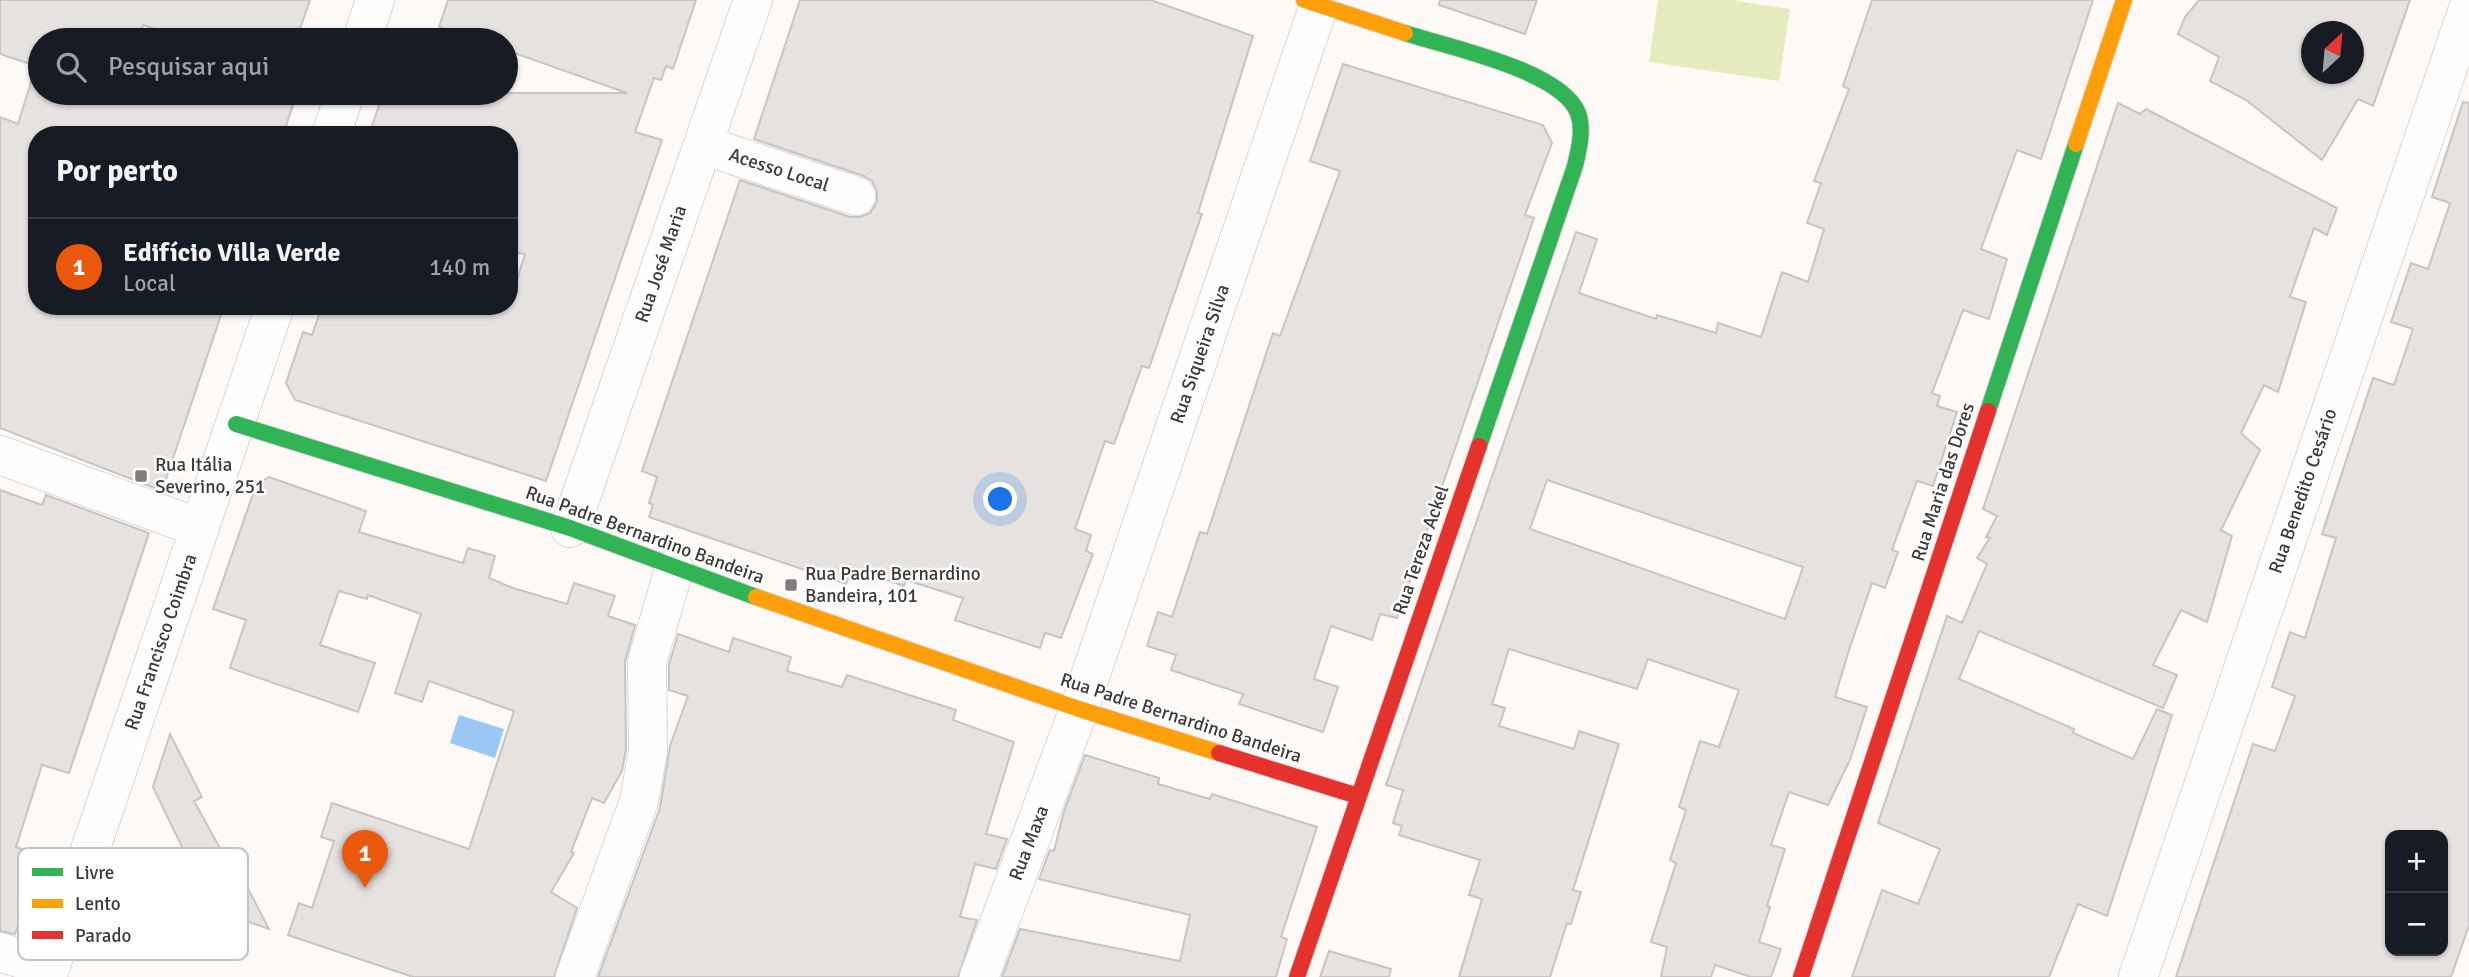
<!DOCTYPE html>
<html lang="pt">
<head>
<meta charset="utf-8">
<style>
  :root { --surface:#171b24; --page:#20242c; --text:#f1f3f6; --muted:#9ea1a6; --line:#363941; --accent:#ea580c }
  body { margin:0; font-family:Signika,sans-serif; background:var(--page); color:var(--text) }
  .controls { position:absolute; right:21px; bottom:21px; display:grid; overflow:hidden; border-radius:14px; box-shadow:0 2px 5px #0004 }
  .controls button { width:63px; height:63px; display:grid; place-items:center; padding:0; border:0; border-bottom:2px solid var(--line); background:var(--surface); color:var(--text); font:35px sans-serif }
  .compass { position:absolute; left:2301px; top:21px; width:63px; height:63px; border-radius:50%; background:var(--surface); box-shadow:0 2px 5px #0004; rotate:26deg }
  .you { position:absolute; left:1001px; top:500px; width:24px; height:24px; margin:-18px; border:5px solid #fff; border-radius:50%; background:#1a73e8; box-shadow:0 0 0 10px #1a73e833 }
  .badge { display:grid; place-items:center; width:46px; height:46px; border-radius:50%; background:var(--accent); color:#fff; font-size:23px; font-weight:700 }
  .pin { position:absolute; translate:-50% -58px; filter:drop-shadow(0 2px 4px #0008) }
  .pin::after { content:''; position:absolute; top:37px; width:24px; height:21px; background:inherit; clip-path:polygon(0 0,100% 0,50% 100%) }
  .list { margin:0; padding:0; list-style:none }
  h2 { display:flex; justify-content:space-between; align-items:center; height:91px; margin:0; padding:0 28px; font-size:30px }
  h2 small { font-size:23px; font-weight:400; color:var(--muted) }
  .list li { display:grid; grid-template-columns:46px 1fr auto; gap:21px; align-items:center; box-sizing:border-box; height:98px; padding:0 28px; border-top:2px solid var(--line) }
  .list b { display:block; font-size:26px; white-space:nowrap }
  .list p { margin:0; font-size:23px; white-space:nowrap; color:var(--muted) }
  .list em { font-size:23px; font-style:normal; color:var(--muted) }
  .icon { flex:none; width:38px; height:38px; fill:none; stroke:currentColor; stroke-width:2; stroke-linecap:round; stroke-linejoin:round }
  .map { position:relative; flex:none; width:2469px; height:977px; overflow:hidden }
  .search { position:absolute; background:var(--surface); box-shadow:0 2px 5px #0004; left:28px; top:28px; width:490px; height:77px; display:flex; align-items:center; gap:18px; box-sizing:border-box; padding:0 24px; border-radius:38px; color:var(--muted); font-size:26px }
  .panel { position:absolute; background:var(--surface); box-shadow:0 2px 5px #0004; left:28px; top:126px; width:490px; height:189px; border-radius:28px }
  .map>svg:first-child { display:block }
  .green { fill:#e6ebbd }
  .water { fill:#9ac7f6 }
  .building { fill:#e6e2e0; stroke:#c8c4c3; stroke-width:2; fill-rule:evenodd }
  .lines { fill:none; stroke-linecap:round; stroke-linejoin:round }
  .street-casing { stroke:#dad6d3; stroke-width:40 }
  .fast-casing { stroke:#dad6d3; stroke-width:18 }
  .slow-casing { stroke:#dad6d3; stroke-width:18 }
  .jam-casing { stroke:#dad6d3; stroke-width:18 }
  .street { stroke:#fffefe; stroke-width:38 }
  .fast { stroke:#30b455; stroke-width:16 }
  .slow { stroke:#ff9f0a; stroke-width:16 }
  .jam { stroke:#e5322d; stroke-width:16 }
  .poi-dot { fill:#817d7a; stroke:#fff; stroke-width:2.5 }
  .labels { text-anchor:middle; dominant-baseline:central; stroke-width:5; stroke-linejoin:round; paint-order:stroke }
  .street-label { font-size:19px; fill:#3e3a37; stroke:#fff }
  .poi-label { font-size:19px; fill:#3e3a37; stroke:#fff; text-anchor:start }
  .key { fill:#fff; stroke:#c5c4c3; stroke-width:2 }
  .key-label { font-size:19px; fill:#3e3a37 }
</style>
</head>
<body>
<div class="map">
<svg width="2469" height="977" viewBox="0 0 2469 977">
  <rect width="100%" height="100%" fill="#fdf9f7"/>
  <path class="green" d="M1658,0H1731L1790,9L1779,81L1649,62Z"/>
  <path class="water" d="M459,715L504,729L495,758L450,743Z"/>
  <path class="building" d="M0,0H310L296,40H191L143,25L137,40H40V93H297L283,135H37V306H224L162,491L0,428V117L18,124L36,66L0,54Z
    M448,0H696L673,69L666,66L661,80L654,78L635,132L662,140L546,481L295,400L286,383L303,332L312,335L322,306H509L525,254L509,252V135H369L383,93H627L506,50V40H476L439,27Z
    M800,0H1151L1253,36L1198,213L1202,214L1149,368L1142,366L1114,444L1105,441L1075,529L1091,535L1086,551L1093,554L1061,638L1045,633L1040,648L955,620L963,598L906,580L904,586L851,568L846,584L649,517L653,505L649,503L657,477L642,471L740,180L850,217H861L870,213L877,202V191L872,181L864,176L754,139Z
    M1440,0H1537L1525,34L1439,5Z
    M1872,0H2093L2041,159L2017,150L1981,249L2007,259L1989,319L1963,310L1932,393L1940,396L1937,406L1957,412L1933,486L1917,481L1892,550L1898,552L1885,588L1872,583L1849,650L1835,697L1867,707L1850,760L1828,805L1789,792L1771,845L1785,849L1767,906L1770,907L1759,942L1781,949L1771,977H1751L1715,965L1711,977H1661L1667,947L1651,942L1676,863L1670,860L1686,810L1679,807L1700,741L1719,747L1739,690L1648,659L1637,689L1509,649L1492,704L1505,708L1499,726L1574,749L1579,731L1619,744L1573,890L1581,892L1571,924L1567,923L1550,977H1459L1482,899L1469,895L1480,860L1399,835L1402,826L1393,823L1403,790L1386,785L1576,232L1597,239L1579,293L1656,319L1657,315L1716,333L1718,323L1761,337L1782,272L1808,282L1824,229L1807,223L1821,183L1814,181L1849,89L1843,86ZM1547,480L1803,567L1785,619L1530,529Z
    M2199,0H2410L2373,106L2358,99L2322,160L2246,100L2210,81L2219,57L2178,34L2185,17ZM2312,32H2354V74H2312Z
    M1343,64L1543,125L1552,143L1525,215L1534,218L1397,618L1380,614L1372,640L1331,626L1314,679L1338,687L1323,732L1239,704L1243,694L1171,670L1176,655L1147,646L1158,612L1172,617L1200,532L1207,534L1273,333L1280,336L1340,171L1310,161Z
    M2463,102L2469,103V925L2451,977H2176L2253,744L2275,751L2295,696L2272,687L2290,632L2305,638L2336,538L2322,534L2373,378L2394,385L2413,329L2391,322L2411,263L2428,269L2450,203L2432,197ZM2390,835H2443V951H2390Z
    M2118,103L2140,114L2146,109L2337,208L2327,235L2314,228L2290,297L2306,302L2278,392L2264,385L2241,433L2260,450L2221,530L2232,536L2207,622L2181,610L2153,665L2177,675L2163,708L1979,631L1959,679L2074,729L2073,733L2133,759L2157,709L2172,715L2107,916L2078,904L2049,977H1852L1882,890L1918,904L1940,849L1878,823L1947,616L1962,623L1987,564L1977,558L1990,538L1986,537L1997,516L1983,509Z
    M269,477L366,511L359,532L463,563L468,548L495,556L489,578L513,588L567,604L574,583L615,596L608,616L635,625L625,662L626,749L622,771L604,803L592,798L571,852L574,853L551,892L577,908L554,977H413L288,935L299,903L312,908L334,841L321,837L332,803L469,849L514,711L429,681L422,702L395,693L421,614L368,595L367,599L339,591L320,645L375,663L358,712L230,668L246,620L213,609L256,485Z
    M0,490L42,505L46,495L149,533L69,773L42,765L16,847L42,856L15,934L0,931Z
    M678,634L729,652L733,638L791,657L787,671L842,687L847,675L956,710L953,720L1014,742L986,834L1007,839L996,869L975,864L960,917L977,920L958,977H598L660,808L670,746L688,696L669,690V665Z
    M170,734L202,797L194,801L238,881L243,879L269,929L212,909L153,787Z
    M1085,755L1159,778L1158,784L1210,799L1212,794L1317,827L1281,937L1287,939L1276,977H1002L1020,929L1180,961L1190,915L1039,879L1050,850L1054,851L1064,811Z
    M1329,951L1391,969L1389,977H1320Z"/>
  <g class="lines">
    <g class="street-casing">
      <path id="street" d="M362,40L375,0
        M331,135L345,93
        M703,145L856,196
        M0,455L200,528
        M570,528L753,0
        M0,952L50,968
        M47,977L275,306
        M575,977L639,801L648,751L647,662L674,569
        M979,977L1079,709L1319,5
        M2138,977L2469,6"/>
    </g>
    <g class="fast-casing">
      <path id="fast" d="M1405,33C1447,47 1561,70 1578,113C1584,130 1579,149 1575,166L1479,446
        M1988,411L2076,144
        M236,424L570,528L756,597"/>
    </g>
    <g class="slow-casing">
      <path id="slow" d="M1304,0L1405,33
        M2076,144L2124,0
        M756,597L1079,709L1219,753"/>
    </g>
    <g class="jam-casing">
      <path id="jam" d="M1219,753L1358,796
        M1297,977L1479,446
        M1801,977L1988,411"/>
    </g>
    <use href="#street" class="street"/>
    <use href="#fast" class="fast"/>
    <use href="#slow" class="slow"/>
    <use href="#jam" class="jam"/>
  </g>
  <g class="poi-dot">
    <rect x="134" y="469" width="14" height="14" rx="3.5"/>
    <rect x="784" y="578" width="14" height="14" rx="3.5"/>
  </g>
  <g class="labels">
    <g class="street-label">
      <text transform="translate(779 170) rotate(18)">Acesso Local</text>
      <text transform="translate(661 264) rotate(-71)">Rua José Maria</text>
      <text transform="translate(1200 354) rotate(-71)">Rua Siqueira Silva</text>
      <text transform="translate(1943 482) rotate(-72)">Rua Maria das Dores</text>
      <text transform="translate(2303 491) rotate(-71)">Rua Benedito Cesário</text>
      <text transform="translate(645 535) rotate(20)">Rua Padre Bernardino Bandeira</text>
      <text transform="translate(1421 550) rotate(-71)">Rua Tereza Ackel</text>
      <text transform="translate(161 642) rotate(-71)">Rua Francisco Coimbra</text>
      <text transform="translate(1181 718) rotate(18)">Rua Padre Bernardino Bandeira</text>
      <text transform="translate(1029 843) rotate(-69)">Rua Maxa</text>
    </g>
    <g class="poi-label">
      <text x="155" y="465">Rua Itália<tspan x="155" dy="22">Severino, 251</tspan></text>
      <text x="805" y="574">Rua Padre Bernardino<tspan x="805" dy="22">Bandeira, 101</tspan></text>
    </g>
  </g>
  <rect x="18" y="848" width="230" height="112" rx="10" class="key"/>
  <rect x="32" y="868" width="31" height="8" fill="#30b455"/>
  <rect x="32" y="899" width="31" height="9" fill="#ff9f0a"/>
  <rect x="32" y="931" width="31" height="8" fill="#e5322d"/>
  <g class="key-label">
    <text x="75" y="879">Livre</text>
    <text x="75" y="910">Lento</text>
    <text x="75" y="942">Parado</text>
  </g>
</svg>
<div class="controls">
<button>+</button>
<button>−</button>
</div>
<svg class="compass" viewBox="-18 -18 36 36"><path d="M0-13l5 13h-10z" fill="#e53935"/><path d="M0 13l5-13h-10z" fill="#9ea1a6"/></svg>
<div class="you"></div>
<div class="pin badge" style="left:365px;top:888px">1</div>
<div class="search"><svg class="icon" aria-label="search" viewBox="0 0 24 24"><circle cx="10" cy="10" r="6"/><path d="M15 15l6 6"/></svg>Pesquisar aqui</div>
<section class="panel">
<h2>Por perto<small></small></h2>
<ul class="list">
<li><span class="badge">1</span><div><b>Edifício Villa Verde</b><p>Local</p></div><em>140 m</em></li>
</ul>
</section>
</div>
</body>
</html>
